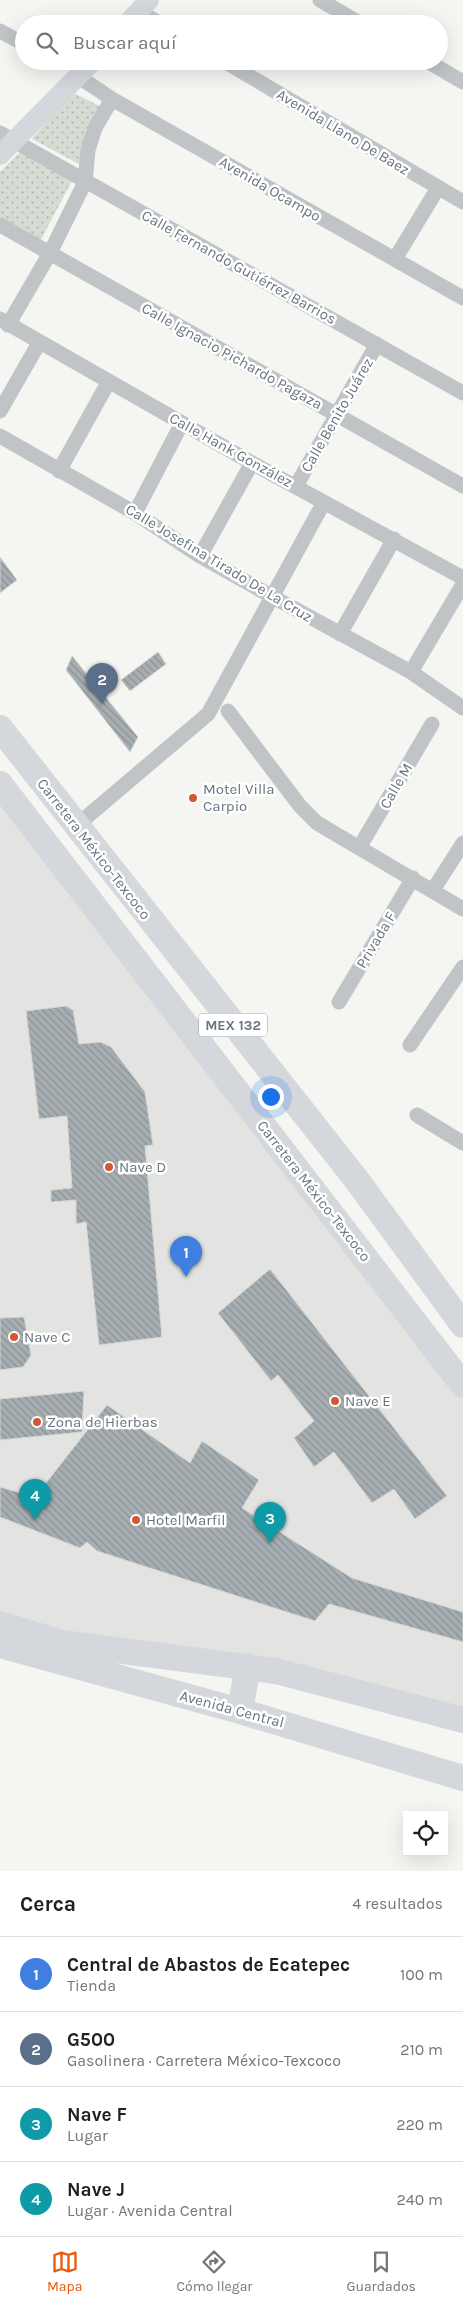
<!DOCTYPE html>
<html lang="es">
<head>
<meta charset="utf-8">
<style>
  :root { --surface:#fff; --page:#f6f6f6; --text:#202124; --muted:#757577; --line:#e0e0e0; --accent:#ea580c }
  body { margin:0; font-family:Karla,sans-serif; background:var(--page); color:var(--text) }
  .controls { position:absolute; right:15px; bottom:15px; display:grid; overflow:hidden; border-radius:0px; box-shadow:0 5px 20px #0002 }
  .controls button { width:45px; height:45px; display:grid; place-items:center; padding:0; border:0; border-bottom:1px solid var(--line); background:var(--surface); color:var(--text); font:25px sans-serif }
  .you { position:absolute; left:270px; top:1096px; width:18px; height:18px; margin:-12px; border:4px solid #fff; border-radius:50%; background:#1a73e8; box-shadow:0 0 0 8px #1a73e833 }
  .badge { display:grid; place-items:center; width:32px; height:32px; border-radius:50%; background:var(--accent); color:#fff; font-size:16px; font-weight:700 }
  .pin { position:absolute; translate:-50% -41px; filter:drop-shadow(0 1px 2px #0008) }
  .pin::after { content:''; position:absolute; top:26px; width:18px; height:15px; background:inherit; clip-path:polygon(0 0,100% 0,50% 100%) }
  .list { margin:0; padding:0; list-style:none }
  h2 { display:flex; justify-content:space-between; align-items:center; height:65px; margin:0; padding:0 20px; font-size:21px }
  h2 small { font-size:16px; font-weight:400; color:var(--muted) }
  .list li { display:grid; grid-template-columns:32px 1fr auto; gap:15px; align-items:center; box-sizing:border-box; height:75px; padding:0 20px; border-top:1px solid var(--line) }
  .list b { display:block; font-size:19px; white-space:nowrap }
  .list p { margin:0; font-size:16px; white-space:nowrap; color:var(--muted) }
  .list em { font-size:16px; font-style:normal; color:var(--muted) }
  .icon { flex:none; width:28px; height:28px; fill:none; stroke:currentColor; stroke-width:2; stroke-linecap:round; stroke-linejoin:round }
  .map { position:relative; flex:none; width:463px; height:1871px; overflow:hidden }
  .search { position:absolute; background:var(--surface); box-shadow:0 5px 20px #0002; left:15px; right:15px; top:15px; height:55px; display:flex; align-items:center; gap:12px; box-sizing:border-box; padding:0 18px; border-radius:28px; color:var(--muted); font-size:19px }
  .sheet { height:365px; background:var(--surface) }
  nav { display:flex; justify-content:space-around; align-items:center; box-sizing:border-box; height:70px; border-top:1px solid var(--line); background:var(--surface); font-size:14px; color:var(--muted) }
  nav a { display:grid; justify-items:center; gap:2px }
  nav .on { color:var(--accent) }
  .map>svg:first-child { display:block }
  .built { fill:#e3e4e2 }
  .park { fill:url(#park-dots) }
  .building { fill:url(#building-back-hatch); stroke:#d6d6d4 }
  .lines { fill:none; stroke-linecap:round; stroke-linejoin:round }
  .street { stroke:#c0c4c7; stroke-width:15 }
  .secondary { stroke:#d4d8dc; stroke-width:20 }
  .highway { stroke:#d4d8dc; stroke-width:26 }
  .poi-dot { fill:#d45733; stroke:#fff; stroke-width:2 }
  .labels { text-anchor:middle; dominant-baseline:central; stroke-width:5; stroke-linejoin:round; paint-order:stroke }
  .shield { fill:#fff; stroke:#949ea6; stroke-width:1 }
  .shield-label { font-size:14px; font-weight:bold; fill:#667580 }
  .street-label { font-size:15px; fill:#667580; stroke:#fff }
  .poi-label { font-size:15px; fill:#667580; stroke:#fff; text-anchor:start }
</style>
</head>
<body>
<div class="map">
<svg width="463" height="1871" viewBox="0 0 463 1871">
  <defs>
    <pattern id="park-dots" width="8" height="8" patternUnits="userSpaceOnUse" patternTransform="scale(1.25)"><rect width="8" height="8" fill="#d6dcd3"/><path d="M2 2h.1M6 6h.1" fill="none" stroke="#b1b7b0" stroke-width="1.8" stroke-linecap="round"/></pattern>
    <pattern id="building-back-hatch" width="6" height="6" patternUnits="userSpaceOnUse" patternTransform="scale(1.25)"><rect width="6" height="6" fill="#a6aeb2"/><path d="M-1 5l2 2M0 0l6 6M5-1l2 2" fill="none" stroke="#8b9296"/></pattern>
  </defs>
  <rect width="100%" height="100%" fill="#f5f5f2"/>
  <path class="built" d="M0,785L463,1399V1715L248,1666L0,1618Z"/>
  <path class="park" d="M72,92L105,109L79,164L32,139Z
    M25,147L73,179L39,243L0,220V172Z"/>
  <path class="building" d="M0,557L17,580L0,593Z
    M158,652L166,664L130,691L121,680Z
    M72,656L138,737L130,752L66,670Z
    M66,1006L73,1010L79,1044L101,1042L111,1047L145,1092L153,1145L145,1146L162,1337L99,1345L86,1222L76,1224V1200L51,1202V1190L72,1188L67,1116L39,1119L26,1011Z
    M270,1269L447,1496L415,1519L394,1489L372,1503L334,1452L314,1467L294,1438L314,1421L278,1375L271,1381L218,1313Z
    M24,1317L31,1355L23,1367L0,1370V1318Z
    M84,1391L82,1432L0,1440V1399Z
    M107,1405L190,1463L202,1441L259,1480L242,1508L352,1578L463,1612V1642L329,1604L315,1621L97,1551L87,1542L80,1548L0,1517V1487L35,1497Z"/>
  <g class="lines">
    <path class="street" d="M320,0L361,24
      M138,11L161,24
      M0,31L24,44
      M224,61L463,202
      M427,61L463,82
      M79,77L112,99L463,298
      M0,133L463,393
      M0,225L463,486
      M395,259L438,188
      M0,319L252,463L463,578
      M8,325L50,253L85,182L88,150L95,128L112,99
      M0,411L39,343
      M0,436L135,513L200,556L273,597L411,672L463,708
      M59,471L109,381
      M296,486L377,344
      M135,513L182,423
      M200,556L252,463
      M340,634L394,539
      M411,672L463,584
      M228,711L300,806L317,823L463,909
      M76,826L208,714L324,502
      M359,848L432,724
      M433,890L463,843
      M339,1002L413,878
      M410,1045L463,967
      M417,1115L463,1143"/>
    <path class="secondary" d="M127,24L149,0
      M0,155L93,61"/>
    <path class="highway" d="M0,728L356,1179L463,1325
      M0,784L463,1385
      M0,1624L62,1643L276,1671L463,1720
      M0,1645L240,1711L463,1778
      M240,1711L248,1666"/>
  </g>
  <g class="poi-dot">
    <circle cx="193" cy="798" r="5"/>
    <circle cx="109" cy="1167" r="5"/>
    <circle cx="14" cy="1337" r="5"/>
    <circle cx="335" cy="1401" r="5"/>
    <circle cx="37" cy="1422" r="5"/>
    <circle cx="136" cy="1520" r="5"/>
  </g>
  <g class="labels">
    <rect class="shield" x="199" y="1013.5" width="68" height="23" rx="4"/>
    <g class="shield-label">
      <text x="233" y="1025">MEX 132</text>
    </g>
    <g class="street-label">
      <text transform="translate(343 132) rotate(31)">Avenida Llano De Baez</text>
      <text transform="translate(270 189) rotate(30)">Avenida Ocampo</text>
      <text transform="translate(239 267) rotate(29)">Calle Fernando Gutiérrez Barrios</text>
      <text transform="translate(232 356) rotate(29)">Calle Ignacio Pichardo Pagaza</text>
      <text transform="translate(337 415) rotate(-60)">Calle Benito Juárez</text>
      <text transform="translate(231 450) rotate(29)">Calle Hank González</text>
      <text transform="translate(219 563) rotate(31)">Calle Josefina Tirado De La Cruz</text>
      <text transform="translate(396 786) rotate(-60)">Calle M</text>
      <text transform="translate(94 849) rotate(52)">Carretera México-Texcoco</text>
      <text transform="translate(376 940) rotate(-59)">Privada F</text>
      <text transform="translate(314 1191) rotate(52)">Carretera México-Texcoco</text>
      <text transform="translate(232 1709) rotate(15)">Avenida Central</text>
    </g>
    <g class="poi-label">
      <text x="203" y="789">Motel Villa<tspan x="203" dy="17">Carpio</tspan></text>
      <text x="119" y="1167">Nave D</text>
      <text x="24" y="1337">Nave C</text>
      <text x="345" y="1401">Nave E</text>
      <text x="47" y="1422">Zona de Hierbas</text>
      <text x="146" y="1520">Hotel Marfil</text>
    </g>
  </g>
</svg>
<div class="controls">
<button><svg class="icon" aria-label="locate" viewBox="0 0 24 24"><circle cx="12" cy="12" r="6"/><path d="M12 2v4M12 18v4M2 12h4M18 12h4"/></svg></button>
</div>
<div class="you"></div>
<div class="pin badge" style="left:186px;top:1277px;background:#3f7fe0">1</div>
<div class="pin badge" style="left:102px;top:704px;background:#5c6f8a">2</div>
<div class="pin badge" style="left:270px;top:1543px;background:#0f9aa8">3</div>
<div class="pin badge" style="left:35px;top:1520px;background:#0f9aa8">4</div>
<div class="search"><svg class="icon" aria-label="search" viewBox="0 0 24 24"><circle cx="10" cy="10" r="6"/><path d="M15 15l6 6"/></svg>Buscar aquí</div>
</div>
<section class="sheet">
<h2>Cerca<small>4 resultados</small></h2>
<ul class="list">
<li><span class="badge" style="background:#3f7fe0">1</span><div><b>Central de Abastos de Ecatepec</b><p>Tienda</p></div><em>100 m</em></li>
<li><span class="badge" style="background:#5c6f8a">2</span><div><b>G500</b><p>Gasolinera · Carretera México-Texcoco</p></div><em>210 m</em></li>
<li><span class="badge" style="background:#0f9aa8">3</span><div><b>Nave F</b><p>Lugar</p></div><em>220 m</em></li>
<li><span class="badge" style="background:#0f9aa8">4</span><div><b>Nave J</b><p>Lugar · Avenida Central</p></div><em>240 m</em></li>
</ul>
</section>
<nav>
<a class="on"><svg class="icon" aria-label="map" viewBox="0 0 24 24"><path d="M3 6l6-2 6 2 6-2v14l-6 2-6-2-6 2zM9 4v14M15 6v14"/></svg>Mapa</a>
<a><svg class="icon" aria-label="directions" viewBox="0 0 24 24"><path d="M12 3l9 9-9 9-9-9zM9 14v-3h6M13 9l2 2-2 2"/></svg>Cómo llegar</a>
<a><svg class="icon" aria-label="saved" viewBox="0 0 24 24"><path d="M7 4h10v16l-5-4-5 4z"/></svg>Guardados</a>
</nav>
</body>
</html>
